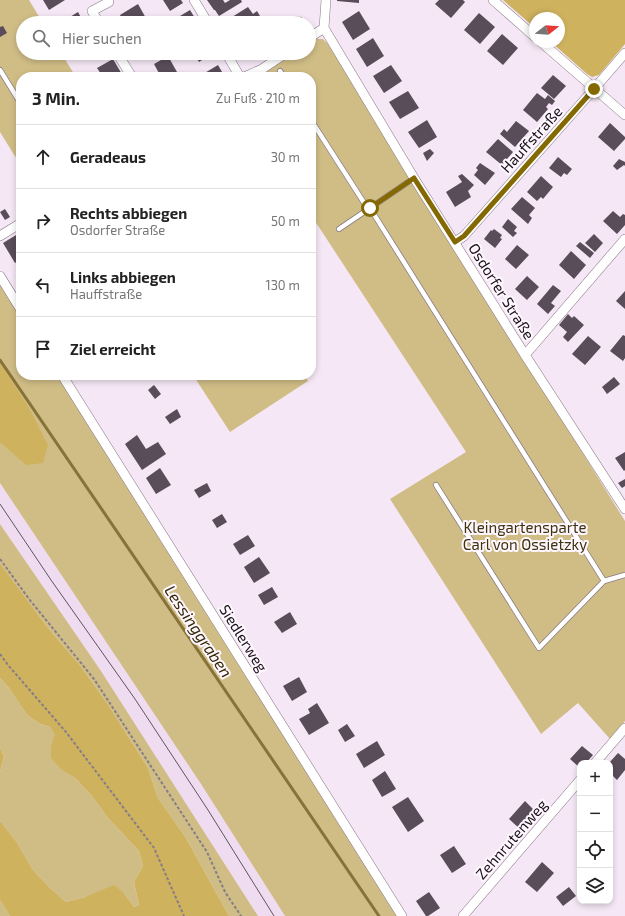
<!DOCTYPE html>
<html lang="de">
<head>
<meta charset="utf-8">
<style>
  :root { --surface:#fff; --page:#f2f2f2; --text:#222; --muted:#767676; --line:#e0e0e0 }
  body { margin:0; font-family:"Exo 2",sans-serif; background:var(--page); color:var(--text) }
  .controls { position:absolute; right:12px; bottom:12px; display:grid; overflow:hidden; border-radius:8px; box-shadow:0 2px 6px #0003 }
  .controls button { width:36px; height:36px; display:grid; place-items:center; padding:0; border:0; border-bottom:1px solid var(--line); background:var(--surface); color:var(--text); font:20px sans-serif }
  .compass { position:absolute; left:529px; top:12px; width:36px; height:36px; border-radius:50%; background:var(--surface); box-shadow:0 2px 6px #0003; rotate:73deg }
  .stop { position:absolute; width:12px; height:12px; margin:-9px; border:3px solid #846902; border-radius:50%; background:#fff }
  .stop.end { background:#846902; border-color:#fff; box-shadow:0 1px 4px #0008 }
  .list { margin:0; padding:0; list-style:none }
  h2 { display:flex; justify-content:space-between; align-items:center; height:52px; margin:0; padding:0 16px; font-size:17px }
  h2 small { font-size:13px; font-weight:400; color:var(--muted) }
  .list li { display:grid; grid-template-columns:26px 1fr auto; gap:12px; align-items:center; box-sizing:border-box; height:64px; padding:0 16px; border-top:1px solid var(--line) }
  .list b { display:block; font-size:15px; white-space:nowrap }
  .list p { margin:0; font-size:13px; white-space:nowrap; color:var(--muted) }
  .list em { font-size:13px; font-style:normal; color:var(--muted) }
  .icon { flex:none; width:22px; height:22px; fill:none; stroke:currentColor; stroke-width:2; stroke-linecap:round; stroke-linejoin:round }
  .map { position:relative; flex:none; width:625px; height:916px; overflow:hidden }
  .search { position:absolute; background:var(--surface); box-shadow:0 2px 6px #0003; left:16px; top:16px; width:300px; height:44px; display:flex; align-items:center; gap:10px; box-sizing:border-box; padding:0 14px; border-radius:22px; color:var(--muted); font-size:15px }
  .panel { position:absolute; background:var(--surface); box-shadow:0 2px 6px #0003; left:16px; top:72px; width:300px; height:308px; border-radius:16px }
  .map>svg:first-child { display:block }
  .built { fill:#f0dcf0 }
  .green { fill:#d0bd86 }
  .forest { fill:#ceb25e }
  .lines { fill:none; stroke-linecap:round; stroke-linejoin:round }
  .stream { stroke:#877238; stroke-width:3 }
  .building { fill:#594d59 }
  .service-casing { stroke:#867985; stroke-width:6 }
  .minor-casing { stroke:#867985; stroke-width:10 }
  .path { stroke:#867d86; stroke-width:2; stroke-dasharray:3 2; stroke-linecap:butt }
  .service { stroke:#fff; stroke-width:4.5 }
  .minor { stroke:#fff; stroke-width:9 }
  .tram { stroke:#5d555c; stroke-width:1 }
  .route { stroke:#846902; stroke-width:5 }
  .labels { text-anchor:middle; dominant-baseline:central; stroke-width:4; stroke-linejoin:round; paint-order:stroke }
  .street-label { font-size:15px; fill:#171216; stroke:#fff7ff }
  .park-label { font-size:15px; fill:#3e320d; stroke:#fff7ff }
  .water-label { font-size:16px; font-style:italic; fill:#352903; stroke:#fff7ff }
</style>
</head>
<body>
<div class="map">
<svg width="625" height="916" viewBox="0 0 625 916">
  <rect width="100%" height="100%" fill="#f5e7f5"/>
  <path class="built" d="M0,483L201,784L285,916H258L101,671L0,524Z"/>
  <path class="green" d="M0,0H29L43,23H23V53H61L76,77H21V166L0,132Z
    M315,39H323L328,44L625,521V721L610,739L578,703L541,734L390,499L466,452L311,215V77H258L294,53H309V43Z
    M0,284L21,317V375H57L397,916H285L201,784L0,483Z
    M193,375H305L308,381L230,432Z
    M0,524L101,671L258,916H229L186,838L158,798L148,768L107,703L79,664L48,628L0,563Z
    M0,678L9,688L27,715L40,724L50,727L56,734L51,745L63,771L75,778L91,795L108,818L139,851L143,866L134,882L139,905L134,907L124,893L85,897L66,902L49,887L33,870L16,841L0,821V772L4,757L0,747Z
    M0,900L10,916H0Z"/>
  <path class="forest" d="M503,0H625V44L599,75L592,77L587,74L551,42H559V18H535V28Z
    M0,363L29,408L48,445L43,463L26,465L0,442Z
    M0,563L48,628L79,664L107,703L148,768L158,798L186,838L229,916H10L0,900V821L16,841L33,870L49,887L66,902L85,897L114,885L124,893L134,907L139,905L134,882L143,866L139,851L108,818L91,795L75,778L63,771L51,758V745L55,734L50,727L40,724L27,715L9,688L0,678Z
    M0,747L4,757L0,772Z"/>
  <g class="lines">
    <path class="stream" d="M0,360L379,916"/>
  </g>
  <path class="building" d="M43,0H65L49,10Z
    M163,0H181L183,3L170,11Z
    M207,0H223L225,3L230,0H241L242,2L219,16L215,10H214Z
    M337,0H359V3L337,1Z
    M439,0H463L465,2L451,18L435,4Z
    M138,4L147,20L143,23H124L120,15Z
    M248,7L253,14L257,11L264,23H235L232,17Z
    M190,10L198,23H177L175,19Z
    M359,11L370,29L353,40L342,22Z
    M78,12L84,23H67L65,20Z
    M479,13L495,27L480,44L464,30Z
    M284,16L302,17L301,23H283Z
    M3,26L7,33L0,37V27Z
    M502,34L518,48L503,65L487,51Z
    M373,38L384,56L367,67L356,49Z
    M86,53H96L89,58Z
    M194,53H213L199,62Z
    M168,56L177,72L169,77H161L154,64Z
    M113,59L123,76L103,77L97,68Z
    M218,65L225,77H205L203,74Z
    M391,65L402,81L384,93L373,76Z
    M553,75L566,86L554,99L541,88Z
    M408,91L419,108L400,119L389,102Z
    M537,93L545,99L548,95L555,101L552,105L549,103L546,107L548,109L537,122L523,110Z
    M427,120L437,137L419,148L408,132Z
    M516,121L529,131L515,147L500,134L504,129L507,132Z
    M610,123L625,137V139L614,151L598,137Z
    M498,139L513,152L502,165L486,152Z
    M430,149L434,153L427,161L423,153Z
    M558,157L572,169L567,175L564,173L561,177L549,168Z
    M619,159L625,162V166L624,165L617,170L613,166Z
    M480,163L495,173L485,185L474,175L478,170L476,168Z
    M462,174L474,185L468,191L471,197L455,207L446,192L462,182L458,176Z
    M541,176L553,187L543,199L541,197L537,201L527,192Z
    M522,197L535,208L529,215L532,218L528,224L511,209Z
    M5,209L10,217L5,220L0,212Z
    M613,211L620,217L623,214L625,215V225L617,234L603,221Z
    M508,219L517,227L514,231L517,233L513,237L502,227Z
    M494,229L502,235L500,238L502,239L495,248L484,239L491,230L492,231Z
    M21,232V259L15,263L3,243Z
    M594,234L603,243L595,252L585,243Z
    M580,242L594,253L590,258L576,246Z
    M517,245L529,255L516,269L505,259Z
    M571,251L586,265L574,279L559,265Z
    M527,276L539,287L527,300L515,289Z
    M553,285L561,291L551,303L555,306L548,314L537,304Z
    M625,291V309L616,301Z
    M568,314L572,318L574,316L584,325L568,342L563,337L567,332L559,325Z
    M623,335L625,336V358L623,361L610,351Z
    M588,336L601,347L585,365L572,354Z
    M614,377L620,384L607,394L602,387Z
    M154,385L161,394L155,399L148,390Z
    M177,409L181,417L170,424L165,417Z
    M137,435L146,449L158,442L166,454L142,470L125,444Z
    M625,452V470L624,471L615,458Z
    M160,468L171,485L156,494L146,478Z
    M625,479V486L622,488L618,483Z
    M207,483L211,491L199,498L194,490Z
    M222,514L227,522L217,528L212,520Z
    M248,535L255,546L240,555L233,544Z
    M259,557L270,573L254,583L244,567Z
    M272,587L278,597L264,605L258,595Z
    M290,612L297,624L282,633L274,622Z
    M299,677L307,692L292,701L283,686Z
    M317,703L329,723L309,735L299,719L310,713L308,709Z
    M347,724L355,736L345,742L338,730Z
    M377,741L385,755L364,768L356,754Z
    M582,746L593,755L586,763H580V768L570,759Z
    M618,753L625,759V770L617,780L610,773V763H609Z
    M385,771L396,789L382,797L372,780Z
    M408,797L424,821L408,832L392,807Z
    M525,801L536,812L520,829L509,819Z
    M454,846L466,864L452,873L440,855Z
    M542,862L554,873L537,892L525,882Z
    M569,887L576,896L563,906L556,897Z
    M429,892L440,908L428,916H426L416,901Z"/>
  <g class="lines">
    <g class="service-casing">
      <path id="service" d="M0,70L21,104
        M280,71L284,77
        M311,120L368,209
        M414,178L370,208L604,581L625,575
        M339,229L370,208
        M436,485L539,648L604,581"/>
    </g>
    <g class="minor-casing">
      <path id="minor" d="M194,0L208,23
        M326,0L324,28L414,178L525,355L625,509
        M493,0L535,37
        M99,23L92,11L109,2
        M309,38L324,28
        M541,42L625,115
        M117,53L132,77
        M226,53L240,77
        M244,77L262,69L286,53
        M0,236L21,223
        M455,242L464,236L594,89L625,53
        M0,276L21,310
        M525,355L625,239
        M62,375L402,916
        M595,763L625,728
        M463,916L580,780"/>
    </g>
    <path class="path" d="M0,559L29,599L94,679L207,852L225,892L241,916
      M0,654L8,665L66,732L154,848L184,916"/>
    <use href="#service" class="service"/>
    <use href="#minor" class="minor"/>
    <path class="tram" d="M0,504L51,580L135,699L208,810L274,916"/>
  </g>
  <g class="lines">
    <path class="route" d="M370,208L414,178L455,242L464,236L594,89"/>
  </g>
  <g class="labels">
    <g class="street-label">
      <text transform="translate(531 139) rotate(-48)">Hauffstraße</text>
      <text transform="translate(502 291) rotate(58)">Osdorfer Straße</text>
      <text transform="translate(244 638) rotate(58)">Siedlerweg</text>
      <text transform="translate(511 839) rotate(-49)">Zehnrutenweg</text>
    </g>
    <g class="park-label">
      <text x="525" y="527">Kleingartensparte<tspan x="525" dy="17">Carl von Ossietzky</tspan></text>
    </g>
    <g class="water-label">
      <text transform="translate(199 631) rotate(56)">Lessinggraben</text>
    </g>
  </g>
</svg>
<div class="controls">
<button>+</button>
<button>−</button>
<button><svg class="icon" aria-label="locate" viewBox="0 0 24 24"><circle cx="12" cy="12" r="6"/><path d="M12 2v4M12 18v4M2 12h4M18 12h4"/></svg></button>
<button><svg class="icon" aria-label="layers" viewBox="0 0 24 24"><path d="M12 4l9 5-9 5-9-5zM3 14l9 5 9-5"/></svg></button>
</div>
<svg class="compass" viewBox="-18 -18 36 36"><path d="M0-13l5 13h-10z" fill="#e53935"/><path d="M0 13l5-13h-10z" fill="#767676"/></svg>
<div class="stop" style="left:370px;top:208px"></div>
<div class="stop end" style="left:594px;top:89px"></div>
<div class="search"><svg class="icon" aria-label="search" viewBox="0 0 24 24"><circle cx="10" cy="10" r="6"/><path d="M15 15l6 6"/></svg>Hier suchen</div>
<section class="panel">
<h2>3 Min.<small>Zu Fuß · 210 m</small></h2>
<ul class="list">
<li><svg class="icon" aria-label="ahead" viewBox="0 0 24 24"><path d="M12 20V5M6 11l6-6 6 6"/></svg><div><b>Geradeaus</b></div><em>30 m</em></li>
<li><svg class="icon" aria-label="right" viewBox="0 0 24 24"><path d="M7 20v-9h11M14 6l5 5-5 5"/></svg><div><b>Rechts abbiegen</b><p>Osdorfer Straße</p></div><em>50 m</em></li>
<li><svg class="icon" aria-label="left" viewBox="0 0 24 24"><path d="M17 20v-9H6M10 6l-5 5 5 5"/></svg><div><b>Links abbiegen</b><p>Hauffstraße</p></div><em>130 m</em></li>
<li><svg class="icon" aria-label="arrive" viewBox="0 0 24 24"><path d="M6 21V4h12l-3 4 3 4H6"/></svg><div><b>Ziel erreicht</b></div></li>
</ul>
</section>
</div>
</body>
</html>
